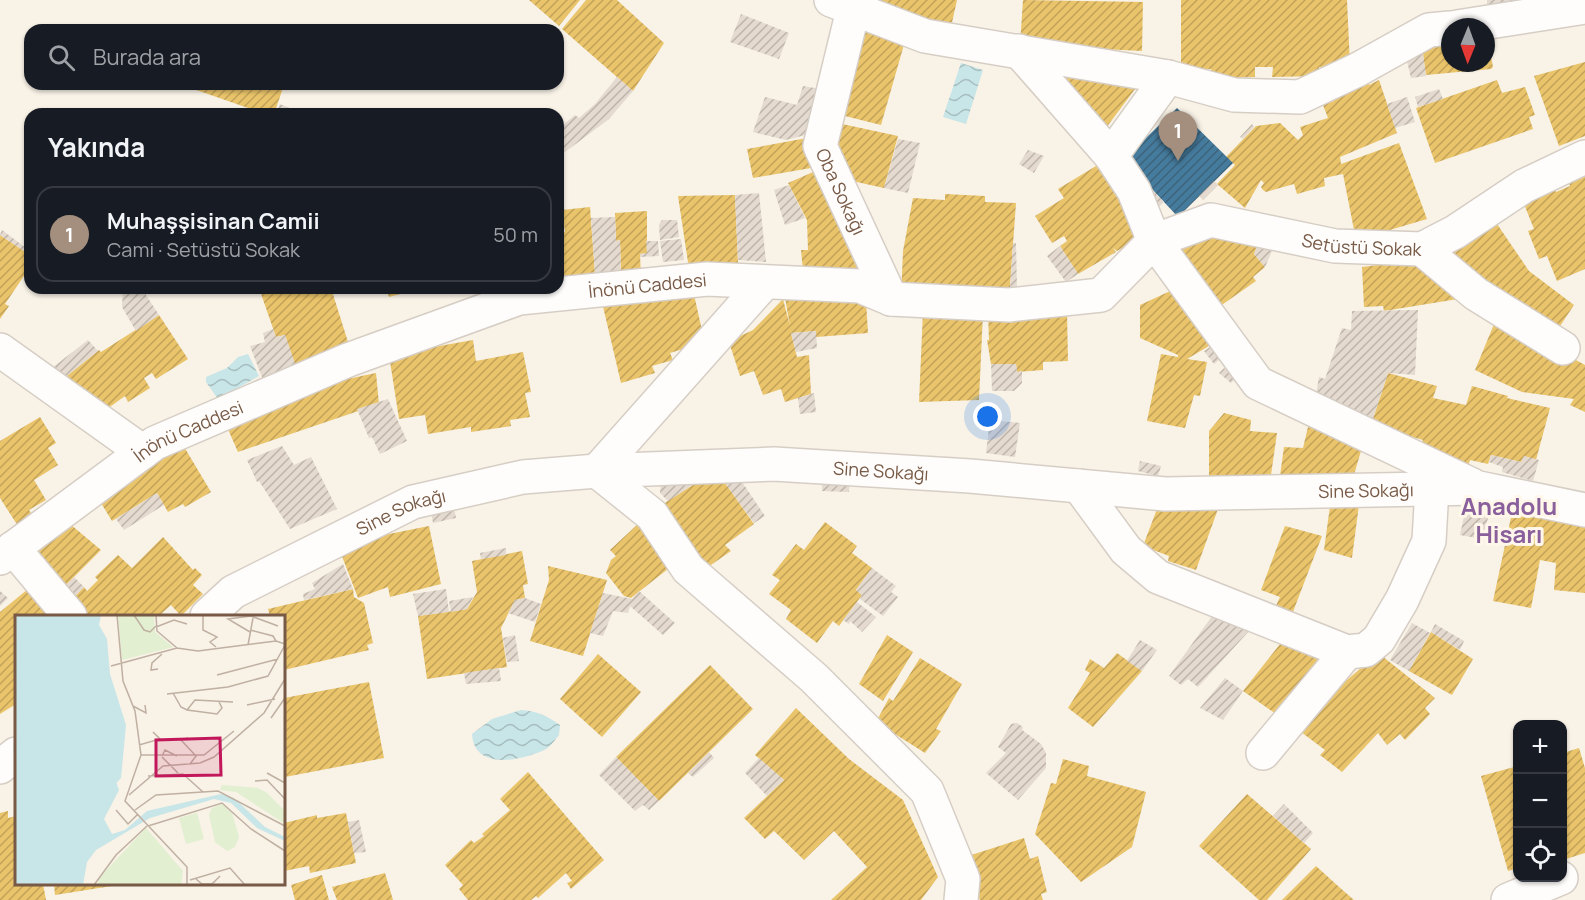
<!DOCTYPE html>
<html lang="tr">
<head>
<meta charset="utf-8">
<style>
  :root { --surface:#171b24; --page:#20242c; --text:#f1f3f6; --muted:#9ea1a6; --line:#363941; --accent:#a48f7e }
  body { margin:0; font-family:Manrope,sans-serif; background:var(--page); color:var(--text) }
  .controls { position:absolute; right:18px; bottom:18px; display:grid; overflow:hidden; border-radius:12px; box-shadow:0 2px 4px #0004 }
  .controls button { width:54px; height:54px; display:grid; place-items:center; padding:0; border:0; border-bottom:2px solid var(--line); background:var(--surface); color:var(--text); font:30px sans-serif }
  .compass { position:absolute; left:1441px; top:18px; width:54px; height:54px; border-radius:50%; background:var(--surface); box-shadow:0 2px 4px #0004; rotate:181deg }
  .you { position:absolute; left:988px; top:417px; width:21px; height:21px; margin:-15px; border:4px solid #fff; border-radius:50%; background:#1a73e8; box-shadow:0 0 0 9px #1a73e833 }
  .badge { display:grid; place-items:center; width:39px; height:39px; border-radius:50%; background:var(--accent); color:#fff; font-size:20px; font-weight:700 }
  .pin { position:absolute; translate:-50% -50px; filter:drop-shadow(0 2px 3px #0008) }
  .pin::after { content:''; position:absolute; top:32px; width:21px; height:18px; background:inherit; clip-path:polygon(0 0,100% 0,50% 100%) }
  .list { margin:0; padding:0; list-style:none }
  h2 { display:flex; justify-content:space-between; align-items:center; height:78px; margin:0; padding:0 24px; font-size:26px }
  h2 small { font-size:20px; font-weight:400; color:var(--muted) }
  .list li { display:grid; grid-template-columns:39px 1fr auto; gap:18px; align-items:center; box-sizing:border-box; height:96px; margin:0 12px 12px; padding:0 12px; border:2px solid var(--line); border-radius:18px }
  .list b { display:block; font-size:22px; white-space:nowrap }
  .list p { margin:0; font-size:20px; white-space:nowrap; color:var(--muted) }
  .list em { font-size:20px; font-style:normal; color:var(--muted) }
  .icon { flex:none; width:33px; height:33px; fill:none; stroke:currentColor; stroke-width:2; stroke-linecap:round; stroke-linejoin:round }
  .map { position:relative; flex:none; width:1585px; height:900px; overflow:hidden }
  .search { position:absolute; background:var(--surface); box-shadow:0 2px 4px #0004; left:24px; top:24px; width:540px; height:66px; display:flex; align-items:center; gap:15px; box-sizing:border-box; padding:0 21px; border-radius:18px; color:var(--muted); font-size:22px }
  .panel { position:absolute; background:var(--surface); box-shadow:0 2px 4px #0004; left:24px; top:108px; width:540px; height:186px; border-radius:18px }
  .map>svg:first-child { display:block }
  .water { fill:url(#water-waves) }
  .homes { fill:url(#homes-hatch) }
  .public { fill:url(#public-hatch) }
  .building { fill:url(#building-hatch) }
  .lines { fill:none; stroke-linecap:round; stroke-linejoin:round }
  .minor-casing { stroke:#d6cec5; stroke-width:36 }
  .tertiary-casing { stroke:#d6cec5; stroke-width:36 }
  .minor { stroke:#fefdfb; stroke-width:33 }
  .tertiary { stroke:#fefdfb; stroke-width:33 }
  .labels { text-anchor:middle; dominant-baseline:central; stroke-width:6; stroke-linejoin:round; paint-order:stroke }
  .street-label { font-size:18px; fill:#775946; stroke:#fff7e9 }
  .district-label { font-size:24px; font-weight:bold; fill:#89609c; stroke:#fff7e9 }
  .inset-river { fill:none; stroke:#c8e5e8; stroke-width:3 }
  .inset-road { fill:none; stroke:#c0b0a2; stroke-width:1.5 }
  .view { fill:#c2185b; fill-opacity:0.15; stroke:#c2185b; stroke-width:3 }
  .inset-edge { fill:none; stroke:#775946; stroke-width:3 }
</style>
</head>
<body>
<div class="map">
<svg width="1585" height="900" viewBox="0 0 1585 900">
  <defs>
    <pattern id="water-waves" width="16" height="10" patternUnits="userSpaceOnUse" patternTransform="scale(1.5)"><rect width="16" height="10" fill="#c8e5e8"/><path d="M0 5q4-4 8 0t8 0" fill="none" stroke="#a7bdbe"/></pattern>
    <pattern id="homes-hatch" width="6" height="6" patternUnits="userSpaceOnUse" patternTransform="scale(1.5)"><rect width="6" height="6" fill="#e9c46a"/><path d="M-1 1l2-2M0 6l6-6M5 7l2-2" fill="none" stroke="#c2a259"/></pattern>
    <pattern id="public-hatch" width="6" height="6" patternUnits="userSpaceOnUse" patternTransform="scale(1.5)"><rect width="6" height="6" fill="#457b9d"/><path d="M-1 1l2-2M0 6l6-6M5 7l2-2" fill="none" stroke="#3d637b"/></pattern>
    <pattern id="building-hatch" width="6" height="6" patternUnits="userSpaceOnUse" patternTransform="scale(1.5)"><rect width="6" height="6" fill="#e4dacf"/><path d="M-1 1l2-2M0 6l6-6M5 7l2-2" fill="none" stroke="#beb4aa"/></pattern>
  </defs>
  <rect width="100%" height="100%" fill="#f8f2e7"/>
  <path class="water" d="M961,63L983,70L966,124L943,117Z
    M248,354L259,376L218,399L206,382V377L227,368L238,357Z
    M521,710C537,711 547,716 560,725L559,735C555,740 551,746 546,749C522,761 474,771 472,734L492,719Z"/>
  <path class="homes" d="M529,0H580L559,26Z
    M586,0H617L664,43L633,91L562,29Z
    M855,0H957L951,27Z
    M1023,0L1143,2L1142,51L1020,45Z
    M1181,0H1347L1350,65L1319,67L1320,76L1272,77L1273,67H1255V77L1211,78V69L1181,70Z
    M857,31L905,41L881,125L833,113Z
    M1486,31L1493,67L1491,69L1426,75L1420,36L1450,32V63H1486Z
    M1585,62V136L1559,146L1534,76Z
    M1066,69L1086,80L1090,72L1138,85L1103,132L1057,87Z
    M1367,79L1369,85L1379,80L1397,133L1340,157L1341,164L1399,143L1427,219L1356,240L1343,174L1324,178L1325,186L1297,194L1294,184L1266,192L1263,190L1261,187L1264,183L1261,180L1245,208L1217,184L1235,165L1226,157L1256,126L1280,123L1298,140L1303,135L1300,127L1328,118L1323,105L1334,101L1333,98Z
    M1497,80L1502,93L1525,87L1535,115L1529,117L1533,129L1435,163L1416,108Z
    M179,84H280L284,85L274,114H265Z
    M833,122L898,136L884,188L843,179Z
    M807,138L811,168L753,178L747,149Z
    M1106,160L1150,232L1117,251L1113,248L1116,252L1078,274L1060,246L1067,241L1064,236L1052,243L1035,216L1064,198L1058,189Z
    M820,169L872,271L804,281L801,250H808L807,220L788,183Z
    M1585,173V269L1557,281L1547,256L1539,259L1528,231L1534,229L1522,199L1553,186L1556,192L1570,186L1568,180Z
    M945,194L985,196V202L1016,203L1009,300L901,297L903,251L913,198L945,200Z
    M735,195L738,263H718L689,269L678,196Z
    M590,207L595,274L558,281V233L565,232L562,210Z
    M647,211V253L640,254L641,277H621L620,240L616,241L615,213Z
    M1495,221L1529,271L1574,305L1554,335L1441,257Z
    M1204,232L1246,236L1257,247L1254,254L1265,267L1253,277L1256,281L1216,309L1174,253Z
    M0,235L30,255V267L5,304L9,306L0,319Z
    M1425,259L1464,298L1384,311L1383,306L1364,307L1362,267Z
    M1181,286L1214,343L1187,359L1207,362L1200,396L1194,395L1185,428L1147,421L1161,354L1178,357V355L1140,338V305Z
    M259,288H331L349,345L325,351L329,362L297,371L285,335L276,337Z
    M386,288H419V289L389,297Z
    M693,290L703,335L699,344L670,353L673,360L652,366L655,373L621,383L601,298Z
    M784,292L866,301L868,333L816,337V331L791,333L797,357L809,355L811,394L785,402L781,389L763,395L754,371L740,376L730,345L734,339L753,330L783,299L790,326Z
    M923,311L983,313L979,400L919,402Z
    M1067,312L1068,361L1043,362V370L1017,372L1016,364H991L987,340H989L988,315Z
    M159,315L188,359L156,379L152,373L144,378L150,388L128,402L125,396L100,414L63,379L99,350L101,352Z
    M1497,317L1585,365V412L1570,405L1574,399L1522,392L1475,370Z
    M473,340L476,361L523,352L531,392L525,393L530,417L510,420L511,426L471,432V427L428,434L425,415L399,419L389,355Z
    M376,373L379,404L238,452L223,418L347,379Z
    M1388,373L1437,386L1433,398L1466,405L1472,386L1508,396L1507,398L1550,408L1536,460L1524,456L1521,462L1491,455L1488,464L1470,460L1468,467L1437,457L1438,450L1421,445L1423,440L1371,425Z
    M1224,413L1251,420L1250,431L1277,433L1271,475L1209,480V431Z
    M40,417L56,443L48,448L58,465L34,480L46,500L29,510L33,516L18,526L0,498V441Z
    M1308,427L1364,441L1353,478L1280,476L1284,447L1303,448Z
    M183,445L211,492L185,507L183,504L168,512L157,493L112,521L98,498Z
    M716,470L754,524L725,545L731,551L708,567L660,506Z
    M1360,497L1352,558L1324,550L1331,499Z
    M1160,501L1218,509L1196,570L1168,561L1169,556L1143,546Z
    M1513,508L1585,526V593L1554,590L1556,563L1540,560L1531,608L1493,601Z
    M64,519L101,550L56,595L26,557Z
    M825,522L857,546L852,553L872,568L856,590L862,595L839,626L833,621L817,643L786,619L791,610L769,594L780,580L772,575L796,544L804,550Z
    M639,523L673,565L631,598L624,596L606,573L611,560L616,556L610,550Z
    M429,526L441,584L390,597L388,587L358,598L340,551L389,534Z
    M1285,526L1322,536L1291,617L1274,610L1280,597L1261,590Z
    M163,537L193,570L195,568L202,575L193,585L203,594L181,616L171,605L161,614L164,616H74L65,606L84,587L87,591L98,580L95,577L118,555L132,568Z
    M522,551L528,584L523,585L525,598L515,600L501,628L507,667L427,679L418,616L467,609L477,592L472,561Z
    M548,566L607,580L583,656L530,641L549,580Z
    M39,580L67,616H16V704L0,714V612Z
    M353,589L354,597L364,603L373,643L367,645L369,650L284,670V616H270L268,609Z
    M1431,632L1473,659L1452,695L1409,671Z
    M1288,634L1332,664L1279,716L1243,691Z
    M887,635L913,652L883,701L859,684Z
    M1117,653L1142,671L1093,727L1068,708L1090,673L1085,670L1090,659L1104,668Z
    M598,654L641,692L602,737L560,699Z
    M1375,656H1382L1435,698L1425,708L1430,714L1405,740L1400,734L1387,745L1378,733L1342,772L1320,755L1325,750L1293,726Z
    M920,658L962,684L936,729L941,731L925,753L876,722L889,698L893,701Z
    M710,665L753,709L659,801L616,757Z
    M369,682L384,758L285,777L284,698Z
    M796,708L849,759L903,800L938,877L921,900H831L867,867L834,831L804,860L774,831L765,839L744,818L784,780L755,755Z
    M1579,748L1585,768V853L1563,860V753Z
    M1063,759L1089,766L1087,776L1146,792L1132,847L1081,882L1035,834L1051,783L1056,784Z
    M1518,766V868L1508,871L1481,776Z
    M528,772L604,860L571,889L567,883L572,881L566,873L538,898L536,896L531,900H468L459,889L463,885L445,865L471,840L474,843L484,836L482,834L510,810L500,799Z
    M1247,794L1311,849L1267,900H1259L1199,846Z
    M8,811V818L16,816V884H43L46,900H0V813Z
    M346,813L356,863L310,873L309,866L284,871V823L317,815V818Z
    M1024,838L1030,859L1038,856L1047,892L1041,894L1043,900H980L962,858Z
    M1316,866L1338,886L1354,900H1282Z
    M385,873L393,900H337L332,887Z
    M322,875L329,900H295L291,885Z
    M54,884H118V885L55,895Z"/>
  <path class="public" d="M1177,108L1233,163L1178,217L1124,159Z"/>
  <path class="building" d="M1487,0H1544V2L1487,5Z
    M741,14L789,33L779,59L730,42Z
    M1423,52L1426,76L1411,78L1406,57Z
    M617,77L633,91L609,119L565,152L558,147V129L575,115L579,118L595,104Z
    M803,86L826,90L813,133L786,140L753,132L765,97L797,105Z
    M1439,89L1443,99L1418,107L1415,97Z
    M1407,97L1415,122L1395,128L1387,104Z
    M280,104L303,114H276Z
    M1252,124L1254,127L1243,139L1240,137Z
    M898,139L920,143L908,193L884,188Z
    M1028,150L1044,156L1034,173L1019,164Z
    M1214,181L1218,185L1203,200L1199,196Z
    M1146,183L1164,202L1156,209Z
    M789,185L805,218L785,225L774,190Z
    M759,193L766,262L738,260L735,195Z
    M615,217L616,241L620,240L621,275L595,274L591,218Z
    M662,220H677L679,237L660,240L659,225Z
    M2,230L30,251V255L0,235Z
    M681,239L684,260L663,262L660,241Z
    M646,241H658L659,256L640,257V254L647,253Z
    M1013,243H1016L1017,289H1010Z
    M1258,244L1272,251L1265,267L1254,254Z
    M1060,246L1078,274L1066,282L1047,256Z
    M123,288H139L141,294L144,292L159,315L136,331L122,307Z
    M1418,310L1415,375L1388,373L1368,434L1315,400L1319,377L1325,379L1342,328L1351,330L1352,311Z
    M273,329L276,337L285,335L296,366L263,380L250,346L265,342L263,333Z
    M816,331L817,348L796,352L791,333Z
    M88,340L98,351L63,379L52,368Z
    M1210,347L1220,359L1214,364L1204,351Z
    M991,364H1016L1017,372L1022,371V383L1014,391H992Z
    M1224,368L1236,378L1231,383L1219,373Z
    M814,393L816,412L800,414L798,398Z
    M388,399L407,441L380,454L372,437L369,438L357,409Z
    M990,420L1020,423L1015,457L986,453Z
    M282,446L294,465L311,457L337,509L290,529L259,481L257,482L247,460Z
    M1491,455L1521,462L1524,456L1539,460L1533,481L1502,472L1503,467L1489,462Z
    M1140,461L1161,466L1158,476L1138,471Z
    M684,473L691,486L668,501L660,493L661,482Z
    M822,473H850L849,492L822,491Z
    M738,476L765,516L754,523L725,483Z
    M157,493L164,505L124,530L116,519Z
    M1468,498L1492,504L1482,539L1460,535Z
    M454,508L456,518L433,523L431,512Z
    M506,548V555L481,559L480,553Z
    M343,564L353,589L304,600L303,594L315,589L312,583Z
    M872,568L896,586L891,592L898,597L883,616L860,599L862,595L856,590Z
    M74,577L84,587L65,606L56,595Z
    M446,589L449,612L418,616L413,594Z
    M0,591L8,598L0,606Z
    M639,591L675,623L663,635L630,606L628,613L613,611L603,636L590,633L603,593L632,599Z
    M473,597L467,609L451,612L449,601Z
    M525,598L541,604L535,622L508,613L515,600Z
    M857,602L876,617L862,632L850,621L849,624L843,620Z
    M1215,612L1250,630L1198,687L1188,679L1181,685L1169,676Z
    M1412,623L1430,633L1409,671L1390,660Z
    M1435,624L1464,641L1460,650L1431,632Z
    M515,635L519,661L507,662L503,638Z
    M1140,640L1157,650L1142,671L1127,661Z
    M499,668L501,681L466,684L464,673Z
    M1225,678L1243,691L1223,720L1200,708Z
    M1017,723L1023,727L1022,730L1041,744L1046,753V768L1018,800L986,773L1006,753L998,747L1011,724Z
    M709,752L714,758L693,777L688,773Z
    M616,757L659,801L649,810L643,805L635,811L599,775Z
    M759,758L784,780L767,796L745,773Z
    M1284,804L1313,833L1304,843L1273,816Z
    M359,820L366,852L354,853L348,822Z"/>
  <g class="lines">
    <g class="minor-casing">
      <g id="minor">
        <path d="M831,0L925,36L1168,77L1234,95L1300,97L1357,70L1429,30L1450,28"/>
        <path id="s1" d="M853,10L820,146L891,299"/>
        <path d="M1457,27L1585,7"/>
        <path d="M1019,51L1111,156L1134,191L1154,241L1258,383L1472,485"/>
        <path d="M1111,156L1168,77"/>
        <path d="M1422,249L1476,294L1563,348"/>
        <path d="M764,283L597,471L652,515L688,569L814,678L927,791L963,879L961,900"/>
        <path d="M0,350L143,452"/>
        <path d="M1079,486L1126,550L1158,577L1347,652L1366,650L1379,639L1402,600L1429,541L1432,488"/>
        <path d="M13,548L70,616"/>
        <path id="s2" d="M207,616L233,592L413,502L523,477L597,471L774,464L970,476L1165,494L1479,488L1585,510"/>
        <path d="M1263,753L1347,652"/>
        <path d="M0,767L16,754"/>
        <path d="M1508,900L1561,878"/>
      </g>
    </g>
    <g class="tertiary-casing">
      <g id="tertiary">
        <path id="s3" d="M0,558L155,443L348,360L519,298L707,279L860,286L891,299L1009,305L1101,295L1154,241L1211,220L1335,246L1422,249L1455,232L1524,186L1585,157"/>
      </g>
    </g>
    <use href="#minor" class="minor"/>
    <use href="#tertiary" class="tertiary"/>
  </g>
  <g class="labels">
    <g class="street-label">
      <text stroke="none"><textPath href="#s1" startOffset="190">Oba Sokağı</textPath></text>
      <text stroke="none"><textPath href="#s3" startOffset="1461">Setüstü Sokak</textPath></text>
      <text stroke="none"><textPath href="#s3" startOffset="714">İnönü Caddesi</textPath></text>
      <text stroke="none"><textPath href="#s3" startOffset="228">İnönü Caddesi</textPath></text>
      <text stroke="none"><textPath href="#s2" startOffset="708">Sine Sokağı</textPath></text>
      <text stroke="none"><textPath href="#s2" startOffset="1194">Sine Sokağı</textPath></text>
      <text stroke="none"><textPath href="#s2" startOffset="222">Sine Sokağı</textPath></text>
    </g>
    <g class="district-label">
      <text x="1509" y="505">Anadolu<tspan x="1509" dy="28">Hisarı</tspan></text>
    </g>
  </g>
  <g transform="translate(15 615)">
    <rect width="270" height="270" fill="#f8f2e7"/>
    <path d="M103,0H139L140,17L158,32L107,45ZM131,213L168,256L166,270H83L84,263Z" fill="#e2efd0"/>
    <path d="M207,170L243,173L252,178L270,196V209L221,177L205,175Z" fill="#e2efd0"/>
    <path d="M207,189L217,198L224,222L220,232L212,236L200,227L194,200L197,193ZM182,198L189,224L171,229L164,203Z" fill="#e2efd0"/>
    <path d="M0,0H86L84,10L92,24L95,59L111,110L106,163L101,167L104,175L89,204L97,219L110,215L132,196L206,179L219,183L250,212L270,222V226L242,213L216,188L199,184L135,203L81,235L72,247L68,270H0Z" fill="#c8e5e8"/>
    <path class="inset-river" d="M13,0L20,25L102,165M0,51L43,260L55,270M3,63L6,0M0,136L3,71M0,191L102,165L75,198L47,243V260L58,270M0,252L89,171L101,165M0,262L47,270M15,270L81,183L97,169"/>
    <path class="inset-road" d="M102,0L108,66L120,96L126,140L110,186L172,252V270M119,0L129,15L135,17L141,11M141,0L142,16L162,33M188,0V15L202,22L195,27L201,32M141,12L159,5L172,9M235,15L258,21L261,26M235,17L213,4L236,1L263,11M233,30L238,3M96,51L162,33L183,36L261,26L270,29M143,54L136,55L137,48L147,39M202,60L263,44M158,78L166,92L172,95L202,99L207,93L204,87M152,79L213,72L253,61L270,30M232,90L260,84M118,91L131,98L130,90M172,95L180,85L218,87M256,103L270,83M173,123L166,125L181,141L175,149M124,130L145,124L138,117M126,140H189L219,116M147,141L150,135L162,141M147,142L163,158M252,158L270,168M133,161L168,159L188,177M240,166L252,165L270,184M114,180L148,151L185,148L199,142L249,98L270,64M101,195L113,209L123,199M120,195L141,180L203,176L270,211M133,211L207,188L236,214L270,236M181,264L187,269H197L205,261M175,265L215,253L230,270M79,270L101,240L132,211"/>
    <path class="view" d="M205,123L206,160L141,161V125Z"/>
    <rect width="270" height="270" class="inset-edge"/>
  </g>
</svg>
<div class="controls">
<button>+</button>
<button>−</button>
<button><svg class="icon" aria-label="locate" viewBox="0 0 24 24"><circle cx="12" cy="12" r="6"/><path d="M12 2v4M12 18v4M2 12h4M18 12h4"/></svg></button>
</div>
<svg class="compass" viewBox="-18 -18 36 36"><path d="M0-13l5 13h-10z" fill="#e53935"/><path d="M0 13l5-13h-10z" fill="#9ea1a6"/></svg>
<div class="you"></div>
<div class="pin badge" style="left:1178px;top:161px">1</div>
<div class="search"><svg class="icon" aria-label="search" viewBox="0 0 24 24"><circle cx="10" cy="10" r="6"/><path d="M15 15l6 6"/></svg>Burada ara</div>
<section class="panel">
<h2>Yakında<small></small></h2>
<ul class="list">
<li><span class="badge">1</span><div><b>Muhaşşisinan Camii</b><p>Cami · Setüstü Sokak</p></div><em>50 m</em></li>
</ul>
</section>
</div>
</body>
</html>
